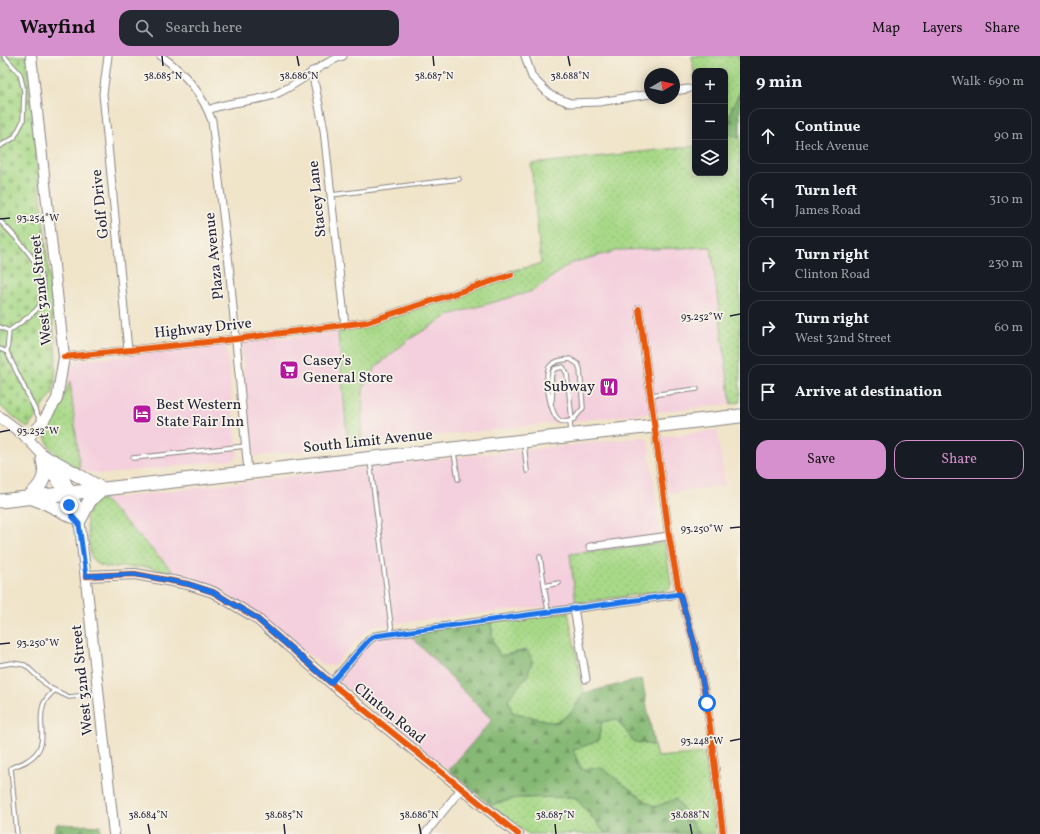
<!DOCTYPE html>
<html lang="en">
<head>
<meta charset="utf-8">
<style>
  :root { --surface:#171b24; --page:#242831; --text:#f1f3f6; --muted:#9ea1a6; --line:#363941; --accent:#d690ce }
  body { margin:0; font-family:Vollkorn,serif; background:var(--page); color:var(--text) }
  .controls { position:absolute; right:12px; top:12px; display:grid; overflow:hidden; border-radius:8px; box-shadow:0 2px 10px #0003 }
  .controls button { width:36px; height:36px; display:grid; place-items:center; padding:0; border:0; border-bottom:1px solid var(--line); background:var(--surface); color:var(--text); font:20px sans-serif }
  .compass { position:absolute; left:644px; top:12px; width:36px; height:36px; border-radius:50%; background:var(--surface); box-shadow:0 2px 10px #0003; rotate:81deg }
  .stop { position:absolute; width:12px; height:12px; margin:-9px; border:3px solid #1a73e8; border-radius:50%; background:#fff }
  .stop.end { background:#1a73e8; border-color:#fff; box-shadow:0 1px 4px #0008 }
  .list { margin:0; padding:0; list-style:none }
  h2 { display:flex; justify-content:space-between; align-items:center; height:52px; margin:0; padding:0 16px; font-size:17px }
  h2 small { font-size:13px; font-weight:400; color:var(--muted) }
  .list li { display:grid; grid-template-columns:26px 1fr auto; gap:12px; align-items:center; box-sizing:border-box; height:56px; margin:0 8px 8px; padding:0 8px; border:1px solid var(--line); border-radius:12px }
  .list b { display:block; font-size:15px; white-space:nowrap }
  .list p { margin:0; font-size:13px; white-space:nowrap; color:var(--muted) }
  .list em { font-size:13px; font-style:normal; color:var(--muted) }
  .actions { display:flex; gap:8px; padding:12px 16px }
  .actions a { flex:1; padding:9px 0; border:1px solid var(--accent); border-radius:12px; text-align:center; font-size:14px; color:var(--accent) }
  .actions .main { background:var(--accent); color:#111 }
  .icon { flex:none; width:22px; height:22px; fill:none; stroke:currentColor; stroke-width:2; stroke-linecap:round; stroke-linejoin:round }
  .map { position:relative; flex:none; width:740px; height:778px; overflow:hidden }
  header { display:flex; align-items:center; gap:24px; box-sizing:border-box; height:56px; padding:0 20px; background:var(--accent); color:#111 }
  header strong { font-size:19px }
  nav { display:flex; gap:22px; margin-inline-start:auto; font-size:14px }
  .search { width:280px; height:36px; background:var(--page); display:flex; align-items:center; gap:10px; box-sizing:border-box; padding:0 14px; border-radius:12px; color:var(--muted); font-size:15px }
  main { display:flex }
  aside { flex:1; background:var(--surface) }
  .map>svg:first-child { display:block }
  .built { fill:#f4cfdd }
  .grass { fill:url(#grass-dots); stroke:#657e62 }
  .forest { fill:url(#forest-firs); stroke:#546e58 }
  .cemetery { fill:url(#cemetery-stones); stroke:#657e62 }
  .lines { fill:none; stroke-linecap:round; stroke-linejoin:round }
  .lane-casing { stroke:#898382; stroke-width:5.5 }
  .street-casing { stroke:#898382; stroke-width:9 }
  .secondary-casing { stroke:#898382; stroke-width:12 }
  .highway-casing { stroke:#898382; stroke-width:15 }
  .lane { stroke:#fff; stroke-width:3.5 }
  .street { stroke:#fff; stroke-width:7 }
  .secondary { stroke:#fff; stroke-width:10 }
  .highway { stroke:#fff; stroke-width:13 }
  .cycleway-casing { stroke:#f7f3e8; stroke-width:8 }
  .cycleway { stroke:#e8590c; stroke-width:6 }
  .route { stroke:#1a73e8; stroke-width:5 }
  .ticks { fill:none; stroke:#22223b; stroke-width:1.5 }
  .labels { text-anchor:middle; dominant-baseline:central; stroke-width:3.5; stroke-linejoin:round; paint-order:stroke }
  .street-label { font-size:15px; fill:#22223b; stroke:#f7f3e8 }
  .poi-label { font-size:15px; fill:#22223b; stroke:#f7f3e8; text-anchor:start }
  .ticks-label { font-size:10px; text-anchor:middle; fill:#22223b; stroke:#f7f3e8; stroke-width:3.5; stroke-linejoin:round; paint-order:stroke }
</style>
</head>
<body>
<header>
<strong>Wayfind</strong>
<div class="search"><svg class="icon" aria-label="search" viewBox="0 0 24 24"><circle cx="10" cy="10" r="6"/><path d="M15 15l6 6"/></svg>Search here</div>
<nav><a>Map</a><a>Layers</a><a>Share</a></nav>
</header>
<main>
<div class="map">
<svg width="740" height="778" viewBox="0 0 740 778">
  <defs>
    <pattern id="grass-dots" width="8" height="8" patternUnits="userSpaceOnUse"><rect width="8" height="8" fill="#a8d988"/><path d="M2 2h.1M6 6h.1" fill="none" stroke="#90ba76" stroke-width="1.8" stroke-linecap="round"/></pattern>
    <pattern id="forest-firs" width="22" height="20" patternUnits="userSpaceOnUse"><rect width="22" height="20" fill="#86b974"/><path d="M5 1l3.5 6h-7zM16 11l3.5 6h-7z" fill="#6d9660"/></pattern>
    <pattern id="cemetery-stones" width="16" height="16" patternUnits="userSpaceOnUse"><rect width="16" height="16" fill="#a8d988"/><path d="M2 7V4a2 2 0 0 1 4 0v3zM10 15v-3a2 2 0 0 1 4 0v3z" fill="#90ba76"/></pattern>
  </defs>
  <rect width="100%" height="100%" fill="#f7f3e8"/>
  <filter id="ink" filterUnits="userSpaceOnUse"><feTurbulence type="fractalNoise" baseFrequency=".025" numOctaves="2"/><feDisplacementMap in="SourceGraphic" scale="8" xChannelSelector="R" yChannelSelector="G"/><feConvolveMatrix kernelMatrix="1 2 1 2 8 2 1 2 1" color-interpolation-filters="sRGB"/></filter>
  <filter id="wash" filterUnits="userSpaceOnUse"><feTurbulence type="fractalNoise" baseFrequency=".012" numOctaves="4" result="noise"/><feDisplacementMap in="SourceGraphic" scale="16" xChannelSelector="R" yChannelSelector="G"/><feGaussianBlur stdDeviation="0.9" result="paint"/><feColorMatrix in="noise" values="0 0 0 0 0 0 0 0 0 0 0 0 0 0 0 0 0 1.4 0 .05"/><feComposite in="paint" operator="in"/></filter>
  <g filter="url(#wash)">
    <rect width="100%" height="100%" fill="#f0e4c9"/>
    <path class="built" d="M711,191L731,348L361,388L363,333L376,311L408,284L449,259L533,235L571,207L620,194Z
      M338,276L348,391L257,400L253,397L241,286Z
      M226,289L238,399L234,404L104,418L80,414L68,311L74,305Z
      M717,374L725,429L669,437L659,385L662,381Z
      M644,381L648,384L661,487L570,498L576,547L377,569L369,572L333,610L323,609L233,542L194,522L174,516L103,443L386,409Z
      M407,576L492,664L449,714L340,627V621L374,581Z"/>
    <path class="grass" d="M692,0H740V36L730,56L728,78L740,82V346L731,348L711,191L620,194L571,207L533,235L449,259L408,284L376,311L363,333L361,388L348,391L338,276L510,221V215L541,208L531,108L695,90V117H725V15H695V27Z
      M70,325L80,414C64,405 39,390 46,368C49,360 58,353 62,345C65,339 67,332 70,325Z
      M103,443L174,516L146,511H106L97,508L91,501L86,461L95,444Z
      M661,487L665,488L671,528L669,534L576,547L570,498Z
      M568,556L584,637L571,657L556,667L512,656L508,643L527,620V594L500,600L493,585L491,566Z
      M617,663L634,686L654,689L657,701L705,697L715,778H700L676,744L654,751L602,713H581L573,694L598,685L602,666Z
      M575,741L606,778H528L490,749L517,742Z"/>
    <path class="forest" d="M740,36V82L728,78L730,56Z
      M491,566L493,585L500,600L527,594L533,604L527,620L508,643L512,656L556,667L571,657L584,637L642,623L654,689L634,686L617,663L602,666L598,685L573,694L581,713L602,712L654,751L676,743L700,778H606L575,741L517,742L490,749L449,714L492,664L407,576Z
      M57,768L100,770L101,778H53Z"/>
    <path class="cemetery" d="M0,0H26L50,229L56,301L55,323L52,338L28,372L0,350Z"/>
  </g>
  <g filter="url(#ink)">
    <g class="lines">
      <g class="lane-casing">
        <path id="lane" d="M0,90L14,82L23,65L24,35L20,18L4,0
          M331,139L459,123
          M0,165C20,186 54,217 40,249C36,257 17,269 9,275L7,296
          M0,271L9,275
          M0,293L7,296L41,366
          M570,303L578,308L580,313L583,352L574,363C570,365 563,367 559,364C550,358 543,318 550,310C555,304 563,304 570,303Z
          M651,339L697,333
          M551,347C556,336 547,323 554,313L563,311L567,318L572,364
          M570,365L571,377
          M524,388L527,415
          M454,396L458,423
          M133,402L246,390
          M370,405L392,577
          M540,501L548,555
          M544,530L559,527
          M0,609L12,607L25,609L50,632L69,641L97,638
          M17,778L11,712C16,709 23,708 28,704C53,689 35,667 44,647C46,642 51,638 54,635"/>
      </g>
      <g class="street-casing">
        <path id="street" d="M108,0L103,38L128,294
          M161,0C184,16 202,37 212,65L229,208L248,416
          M525,0L532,21L550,39L570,47L599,46L650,38
          M312,15L324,74L345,270
          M674,35L688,33
          M208,54C230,44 254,47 276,38C300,28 318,8 343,0
          M639,253L669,480L679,535L694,586L707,647L723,778
          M64,301L236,283L367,266L511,219
          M590,491L669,480
          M574,552L586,623
          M331,627L369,584L375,580L680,538
          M425,778L461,733"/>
      </g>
      <g class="secondary-casing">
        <path id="secondary" d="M0,361L24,379L41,397L53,405L63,420L78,452L114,778
          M27,383L42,367L57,343L64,301L31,0
          M44,405L58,426L74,462
          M86,520L135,518L188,528L213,536L255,561L331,627L518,778"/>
      </g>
      <g class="highway-casing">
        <path id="highway" d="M53,405L102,433L90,444L80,463
          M29,441C41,430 48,421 43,404
          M32,442L46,447L72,460
          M0,445L740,360"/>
      </g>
      <use href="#lane" class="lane"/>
      <use href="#street" class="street"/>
      <use href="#secondary" class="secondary"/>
      <use href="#highway" class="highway"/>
      <g class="cycleway-casing">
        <path id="cycleway" d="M639,253L669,480L679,535L694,586L707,647L723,778
          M64,301L236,283L367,266L511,219
          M86,520L135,518L188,528L213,536L255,561L331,627L518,778"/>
      </g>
      <use href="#cycleway" class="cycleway"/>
    </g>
  </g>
  <g class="lines" filter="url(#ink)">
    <path class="route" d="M69,449L72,460L79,468L86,520L134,518L188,528L213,536L255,561L331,627L369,584L375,580L680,538L694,586L707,647"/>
  </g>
  <path class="ticks" d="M162,0L163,10M297,0L299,10M433,0L434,10M568,0L570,10M0,163L10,162M730,260L740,258M0,376L10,374M730,472L740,471M0,588L10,587M730,685L740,683M148,768L150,778M284,768L285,778M419,768L421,778M555,768L556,778M690,768L692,778"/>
  <defs>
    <g id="supermarket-square" transform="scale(1)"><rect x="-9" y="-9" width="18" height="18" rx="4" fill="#b5179e" stroke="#f7f3e8"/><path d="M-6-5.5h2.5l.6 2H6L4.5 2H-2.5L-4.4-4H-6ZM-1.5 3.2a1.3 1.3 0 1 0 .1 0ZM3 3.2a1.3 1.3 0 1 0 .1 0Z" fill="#fff"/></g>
    <g id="restaurant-square" transform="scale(1)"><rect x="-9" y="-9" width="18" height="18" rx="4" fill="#b5179e" stroke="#f7f3e8"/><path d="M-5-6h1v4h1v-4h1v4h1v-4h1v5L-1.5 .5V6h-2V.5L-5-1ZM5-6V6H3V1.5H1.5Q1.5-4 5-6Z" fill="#fff"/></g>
    <g id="hotel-square" transform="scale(1)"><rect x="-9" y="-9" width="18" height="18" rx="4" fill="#b5179e" stroke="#f7f3e8"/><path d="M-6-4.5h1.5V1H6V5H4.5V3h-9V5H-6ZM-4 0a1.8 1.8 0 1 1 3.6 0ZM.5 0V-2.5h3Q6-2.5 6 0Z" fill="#fff"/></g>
  </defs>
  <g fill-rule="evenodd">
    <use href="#supermarket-square" x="289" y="314"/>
    <use href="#restaurant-square" x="609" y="331"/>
    <use href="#hotel-square" x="142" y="358"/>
  </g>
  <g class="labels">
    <g class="street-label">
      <text transform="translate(318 143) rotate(-96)">Stacey Lane</text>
      <text transform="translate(101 148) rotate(-96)">Golf Drive</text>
      <text transform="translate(215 200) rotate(-96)">Plaza Avenue</text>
      <text transform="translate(42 234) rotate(-96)">West 32nd Street</text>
      <text transform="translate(203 273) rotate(-6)">Highway Drive</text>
      <text transform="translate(368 386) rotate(-6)">South Limit Avenue</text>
      <text transform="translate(83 624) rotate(-96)">West 32nd Street</text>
      <text transform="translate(389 658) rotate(39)">Clinton Road</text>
    </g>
    <g class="poi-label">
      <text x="303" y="305">Casey's<tspan x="303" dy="17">General Store</tspan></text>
      <text x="595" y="331" text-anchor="end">Subway</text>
      <text x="156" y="349">Best Western<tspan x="156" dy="17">State Fair Inn</tspan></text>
    </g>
  </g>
  <g class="ticks-label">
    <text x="163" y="23">38.685°N</text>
    <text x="299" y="23">38.686°N</text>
    <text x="434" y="23">38.687°N</text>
    <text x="570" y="23">38.688°N</text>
    <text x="38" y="165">93.254°W</text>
    <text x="702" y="264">93.252°W</text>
    <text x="38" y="378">93.252°W</text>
    <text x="702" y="476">93.250°W</text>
    <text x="38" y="590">93.250°W</text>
    <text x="702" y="688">93.248°W</text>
    <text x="148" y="762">38.684°N</text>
    <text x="284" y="762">38.685°N</text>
    <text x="419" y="762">38.686°N</text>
    <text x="555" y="762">38.687°N</text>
    <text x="690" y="762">38.688°N</text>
  </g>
</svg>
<div class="controls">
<button>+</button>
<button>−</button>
<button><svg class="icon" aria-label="layers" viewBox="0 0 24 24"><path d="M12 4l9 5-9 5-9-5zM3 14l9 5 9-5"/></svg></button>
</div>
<svg class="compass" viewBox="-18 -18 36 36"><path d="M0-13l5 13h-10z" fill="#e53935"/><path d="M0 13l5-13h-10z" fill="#9ea1a6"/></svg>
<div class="stop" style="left:707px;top:647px"></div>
<div class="stop end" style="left:69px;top:449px"></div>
</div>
<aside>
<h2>9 min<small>Walk · 690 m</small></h2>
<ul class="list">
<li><svg class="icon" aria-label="ahead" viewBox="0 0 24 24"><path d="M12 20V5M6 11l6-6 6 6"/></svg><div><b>Continue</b><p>Heck Avenue</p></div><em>90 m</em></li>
<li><svg class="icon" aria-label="left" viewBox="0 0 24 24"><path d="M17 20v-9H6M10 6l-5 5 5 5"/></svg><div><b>Turn left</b><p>James Road</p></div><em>310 m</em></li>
<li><svg class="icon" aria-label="right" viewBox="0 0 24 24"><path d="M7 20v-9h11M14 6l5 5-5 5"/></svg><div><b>Turn right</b><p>Clinton Road</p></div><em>230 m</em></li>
<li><svg class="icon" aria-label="right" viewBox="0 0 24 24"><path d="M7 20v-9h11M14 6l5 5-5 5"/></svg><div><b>Turn right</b><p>West 32nd Street</p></div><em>60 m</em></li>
<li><svg class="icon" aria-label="arrive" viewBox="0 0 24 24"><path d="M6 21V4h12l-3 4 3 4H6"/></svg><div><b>Arrive at destination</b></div></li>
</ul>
<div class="actions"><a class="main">Save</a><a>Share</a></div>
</aside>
</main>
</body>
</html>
